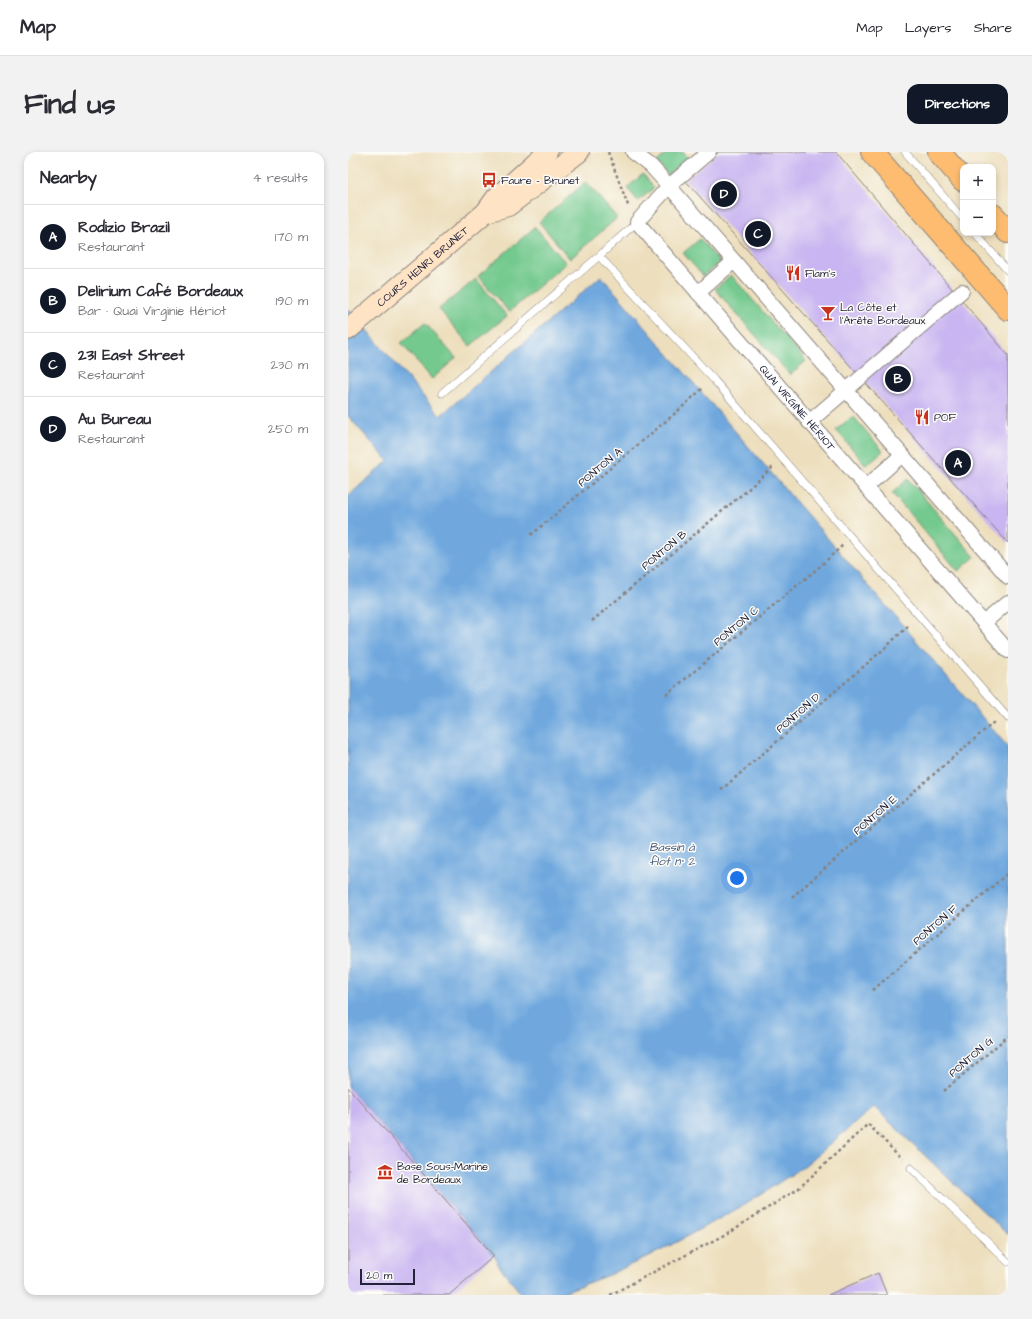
<!DOCTYPE html>
<html lang="en">
<head>
<meta charset="utf-8">
<style>
  :root { --surface:#fff; --page:#f2f2f3; --text:#2b2b33; --muted:#7c7c81; --line:#e1e1e2; --accent:#111827 }
  body { margin:0; font-family:"Architects Daughter",sans-serif; background:var(--page); color:var(--text) }
  .controls { position:absolute; right:12px; top:12px; display:grid; overflow:hidden; border-radius:8px; box-shadow:0 2px 6px #0003 }
  .controls button { width:36px; height:36px; display:grid; place-items:center; padding:0; border:0; border-bottom:1px solid var(--line); background:var(--surface); color:var(--text); font:20px sans-serif }
  .scale { position:absolute; left:12px; bottom:10px; width:55px; box-sizing:border-box; padding-left:4px; border:2px solid #22223b; border-top:0; font-size:11px; line-height:14px; white-space:nowrap; color:#22223b; -webkit-text-stroke:3px #fdfcf7; paint-order:stroke }
  .you { position:absolute; left:389px; top:726px; width:14px; height:14px; margin:-10px; border:3px solid #fff; border-radius:50%; background:#1a73e8; box-shadow:0 0 0 6px #1a73e833 }
  .badge { display:grid; place-items:center; width:26px; height:26px; border-radius:50%; background:var(--accent); color:#fff; font-size:13px; font-weight:700 }
  .pin { position:absolute; translate:-50% -50%; border:2px solid #fff; box-shadow:0 1px 4px #0006 }
  .list { margin:0; padding:0; list-style:none }
  h2 { display:flex; justify-content:space-between; align-items:center; height:52px; margin:0; padding:0 16px; font-size:17px }
  h2 small { font-size:13px; font-weight:400; color:var(--muted) }
  .list li { display:grid; grid-template-columns:26px 1fr auto; gap:12px; align-items:center; box-sizing:border-box; height:64px; padding:0 16px; border-top:1px solid var(--line) }
  .list b { display:block; font-size:15px; white-space:nowrap }
  .list p { margin:0; font-size:13px; white-space:nowrap; color:var(--muted) }
  .list em { font-size:13px; font-style:normal; color:var(--muted) }
  .map { position:relative; flex:none; width:660px; height:1143px; overflow:hidden; border-radius:12px }
  header { display:flex; align-items:center; gap:24px; box-sizing:border-box; height:56px; padding:0 20px; background:var(--surface); border-bottom:1px solid var(--line) }
  header strong { font-size:19px }
  nav { display:flex; gap:22px; margin-inline-start:auto; font-size:14px }
  .intro { display:flex; align-items:center; justify-content:space-between; box-sizing:border-box; height:96px; padding:0 24px }
  h1 { margin:0; font-size:28px }
  .button { padding:10px 18px; border-radius:12px; background:var(--accent); color:#fff; font-size:14px; font-weight:700 }
  main { display:flex; gap:24px; padding:0 24px }
  aside { flex:1; background:var(--surface); border-radius:12px; box-shadow:0 2px 6px #0003 }
  .map>svg:first-child { display:block }
  .green { fill:#73c98e; stroke:#4a7664 }
  .water { fill:#6fa8de; stroke:#48658c }
  .building { fill:#c9b5f1 }
  .lines { fill:none; stroke-linecap:round; stroke-linejoin:round }
  .lane-casing { stroke:#88807c; stroke-width:8 }
  .street-casing { stroke:#88807c; stroke-width:16 }
  .secondary-casing { stroke:#88807c; stroke-width:22 }
  .primary-casing { stroke:#88807c; stroke-width:24 }
  .path { stroke:#88807c; stroke-width:2.5; stroke-dasharray:3 3; stroke-linecap:butt }
  .lane { stroke:#fff; stroke-width:7 }
  .street { stroke:#fff; stroke-width:14 }
  .secondary { stroke:#fee4c5; stroke-width:20 }
  .primary { stroke:#fdbc6f; stroke-width:22 }
  .labels { text-anchor:middle; dominant-baseline:central; stroke-width:3; stroke-linejoin:round; paint-order:stroke }
  .poi-label { font-size:11px; fill:#22223b; stroke:#fdfcf7; text-anchor:start }
  .street-label { font-size:11px; fill:#22223b; stroke:#fdfcf7 }
  .water-label { font-size:12px; font-style:italic; fill:#41587c; stroke:#fdfcf7 }
</style>
</head>
<body>
<header>
<strong>Map</strong>
<nav><a>Map</a><a>Layers</a><a>Share</a></nav>
</header>
<div class="intro"><h1>Find us</h1><a class="button">Directions</a></div>
<main>
<aside>
<h2>Nearby<small>4 results</small></h2>
<ul class="list">
<li><span class="badge">A</span><div><b>Rodizio Brazil</b><p>Restaurant</p></div><em>170 m</em></li>
<li><span class="badge">B</span><div><b>Delirium Café Bordeaux</b><p>Bar · Quai Virginie Hériot</p></div><em>190 m</em></li>
<li><span class="badge">C</span><div><b>231 East Street</b><p>Restaurant</p></div><em>230 m</em></li>
<li><span class="badge">D</span><div><b>Au Bureau</b><p>Restaurant</p></div><em>250 m</em></li>
</ul>
</aside>
<div class="map">
<svg width="660" height="1143" viewBox="0 0 660 1143">
  <rect width="100%" height="100%" fill="#fdfcf7"/>
  <filter id="ink" filterUnits="userSpaceOnUse"><feTurbulence type="fractalNoise" baseFrequency=".025" numOctaves="2"/><feDisplacementMap in="SourceGraphic" scale="8" xChannelSelector="R" yChannelSelector="G"/><feConvolveMatrix kernelMatrix="1 2 1 2 8 2 1 2 1" color-interpolation-filters="sRGB"/></filter>
  <filter id="wash" filterUnits="userSpaceOnUse"><feTurbulence type="fractalNoise" baseFrequency=".012" numOctaves="4" result="noise"/><feDisplacementMap in="SourceGraphic" scale="16" xChannelSelector="R" yChannelSelector="G"/><feGaussianBlur stdDeviation="0.9" result="paint"/><feColorMatrix in="noise" values="0 0 0 0 0 0 0 0 0 0 0 0 0 0 0 0 0 1.4 0 .05"/><feComposite in="paint" operator="in"/></filter>
  <g filter="url(#wash)">
    <rect width="100%" height="100%" fill="#eddfbd"/>
    <path class="green" d="M320,0H335L340,6L320,23L309,10Z
      M295,22L306,36L290,49L279,36Z
      M238,30L269,66L222,107L191,70Z
      M187,75L218,111L161,160L130,124Z
      M352,87L372,110L355,124L335,101Z
      M383,123L458,209L442,223L367,137Z
      M128,127L159,164L122,194L91,157Z
      M77,171L108,206L84,227L53,191Z
      M505,264L535,299L518,313L488,278Z
      M560,327L627,405L610,419L544,341Z"/>
    <path class="water" d="M253,124L660,595V1083L526,955L455,1015L398,1052L314,1098L263,1122L208,1143H174L149,1111L150,1110L146,1104L0,935V344L40,309L0,264V156L92,264Z"/>
    <g id="blocks">
      <path class="building" d="M371,0H488L660,203V391L337,28Z
        M0,935L146,1104L101,1143H0Z
        M530,1121L539,1143H480Z"/>
    </g>
  </g>
  <g filter="url(#ink)">
    <use href="#blocks" fill-opacity="0" stroke="#88807c" stroke-width="1"/>
    <g class="lines">
      <g class="lane-casing">
        <path id="lane" d="M557,0L615,67
          M627,81L660,119
          M251,104L366,228L660,566
          M94,241L251,104L289,70
          M563,1016L660,1110"/>
      </g>
      <g class="street-casing">
        <g id="street">
          <path d="M285,0L303,14L321,34L660,425"/>
          <path id="s1" d="M361,0L321,34L289,70L660,499"/>
          <path d="M350,141L386,109"/>
          <path d="M461,270L614,139"/>
          <path d="M518,335L554,303"/>
          <path d="M636,471L660,450"/>
        </g>
      </g>
      <g class="secondary-casing">
        <g id="secondary">
          <path d="M138,60L160,54L231,0"/>
          <path id="s2" d="M0,178L138,60L148,46L199,0"/>
        </g>
      </g>
      <g class="primary-casing">
        <path id="primary" d="M524,0L660,157
          M591,0L615,28
          M645,63L660,80"/>
      </g>
      <path class="path" d="M260,0L281,56
        M183,383L331,258L356,235
        M244,469L398,339L425,315
        M318,543L469,417L495,393
        M373,638L537,496L562,472
        M444,745L646,570
        M525,838L660,721
        M596,939L660,884
        M262,1143L378,1082L450,1037L520,972L554,1007"/>
      <use href="#lane" class="lane"/>
      <use href="#street" class="street"/>
      <use href="#secondary" class="secondary"/>
      <use href="#primary" class="primary"/>
    </g>
  </g>
  <defs>
    <g id="bus-bare" transform="scale(1.2)"><path d="M-5-6H5V4H4V6H2V4H-2V6H-4V4H-5ZM-3.5-4V0h7V-4ZM-3.5 1.2v1.5H-2V1.2ZM2 1.2v1.5H3.5V1.2Z" fill="#c8321e" stroke="#fdfcf7" stroke-width="2.5" paint-order="stroke"/></g>
    <g id="restaurant-bare" transform="scale(1.2)"><path d="M-5-6h1v4h1v-4h1v4h1v-4h1v5L-1.5 .5V6h-2V.5L-5-1ZM5-6V6H3V1.5H1.5Q1.5-4 5-6Z" fill="#c8321e" stroke="#fdfcf7" stroke-width="2.5" paint-order="stroke"/></g>
    <g id="bar-bare" transform="scale(1.2)"><path d="M-6-5H6L.8 .8V4.5H3.5V6h-7V4.5H-.8V.8Z" fill="#c8321e" stroke="#fdfcf7" stroke-width="2.5" paint-order="stroke"/></g>
    <g id="museum-bare" transform="scale(1.2)"><path d="M0-6L6-3V-2H-6V-3ZM-5-1h2V3h-2ZM-1-1h2V3h-2ZM3-1h2V3H3ZM-6 4H6V6H-6Z" fill="#c8321e" stroke="#fdfcf7" stroke-width="2.5" paint-order="stroke"/></g>
  </defs>
  <g fill-rule="evenodd">
    <use href="#bus-bare" x="141" y="28"/>
    <use href="#restaurant-bare" x="445" y="121"/>
    <use href="#bar-bare" x="480" y="161"/>
    <use href="#restaurant-bare" x="574" y="265"/>
    <use href="#museum-bare" x="37" y="1020"/>
  </g>
  <g class="labels">
    <g class="poi-label">
      <text x="153" y="28">Faure - Brunet</text>
      <text x="457" y="121">Flam's</text>
      <text x="492" y="155">La Côte et<tspan x="492" dy="13">l'Arête Bordeaux</tspan></text>
      <text x="586" y="265">POF</text>
      <text x="49" y="1014">Base Sous-Marine<tspan x="49" dy="13">de Bordeaux</tspan></text>
    </g>
    <g class="street-label">
      <text stroke="none"><textPath href="#s2" startOffset="98">COURS HENRI BRUNET</textPath></text>
      <text stroke="none"><textPath href="#s1" startOffset="346">QUAI VIRGINIE HÉRIOT</textPath></text>
      <text transform="translate(252 315) rotate(-40)">PONTON A</text>
      <text transform="translate(316 398) rotate(-40)">PONTON B</text>
      <text transform="translate(388 474) rotate(-40)">PONTON C</text>
      <text transform="translate(450 561) rotate(-41)">PONTON D</text>
      <text transform="translate(527 663) rotate(-41)">PONTON E</text>
      <text transform="translate(587 773) rotate(-41)">PONTON F</text>
      <text transform="translate(623 905) rotate(-41)">PONTON G</text>
    </g>
    <g class="water-label">
      <text x="324" y="695">Bassin à<tspan x="324" dy="14">flot n° 2</tspan></text>
    </g>
  </g>
</svg>
<div class="controls">
<button>+</button>
<button>−</button>
</div>
<div class="scale">20 m</div>
<div class="you"></div>
<div class="pin badge" style="left:610px;top:311px">A</div>
<div class="pin badge" style="left:550px;top:227px">B</div>
<div class="pin badge" style="left:410px;top:82px">C</div>
<div class="pin badge" style="left:376px;top:42px">D</div>
</div>
</main>
</body>
</html>
